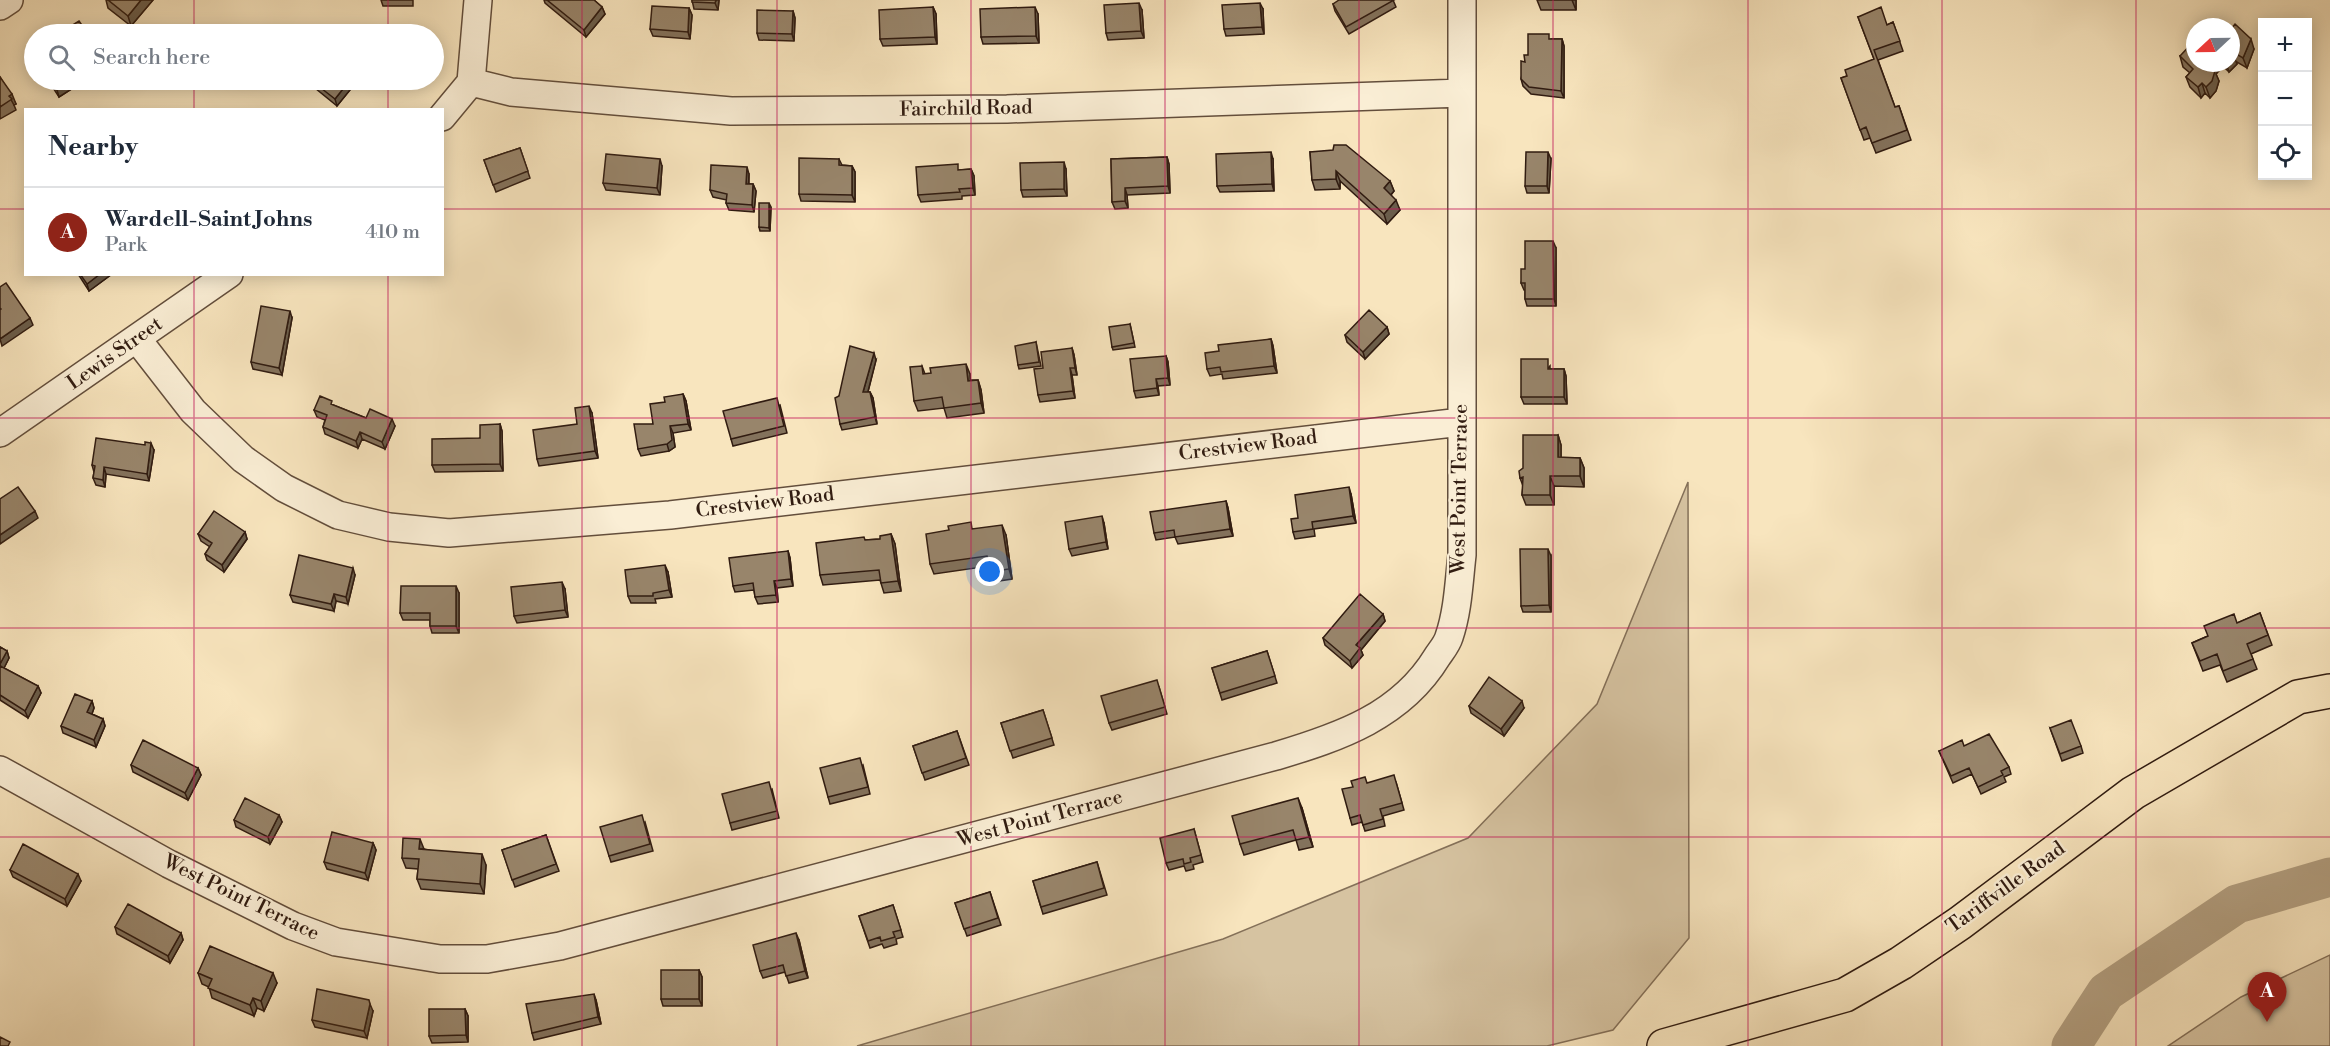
<!DOCTYPE html>
<html lang="en">
<head>
<meta charset="utf-8">
<style>
  :root { --surface:#fff; --page:#f2f2f3; --text:#1f2937; --muted:#747a83; --line:#e0e1e3; --accent:#8f2418 }
  body { margin:0; font-family:"Libre Bodoni",serif; background:var(--page); color:var(--text) }
  .controls { position:absolute; right:18px; top:18px; display:grid; overflow:hidden; border-radius:0px; box-shadow:0 3px 15px #0003 }
  .controls button { width:54px; height:54px; display:grid; place-items:center; padding:0; border:0; border-bottom:2px solid var(--line); background:var(--surface); color:var(--text); font:30px sans-serif }
  .compass { position:absolute; left:2186px; top:18px; width:54px; height:54px; border-radius:50%; background:var(--surface); box-shadow:0 3px 15px #0003; rotate:248deg }
  .you { position:absolute; left:990px; top:572px; width:21px; height:21px; margin:-15px; border:4px solid #fff; border-radius:50%; background:#1a73e8; box-shadow:0 0 0 9px #1a73e833 }
  .badge { display:grid; place-items:center; width:39px; height:39px; border-radius:50%; background:var(--accent); color:#fff; font-size:20px; font-weight:700 }
  .pin { position:absolute; translate:-50% -50px; filter:drop-shadow(0 2px 3px #0008) }
  .pin::after { content:''; position:absolute; top:32px; width:21px; height:18px; background:inherit; clip-path:polygon(0 0,100% 0,50% 100%) }
  .list { margin:0; padding:0; list-style:none }
  h2 { display:flex; justify-content:space-between; align-items:center; height:78px; margin:0; padding:0 24px; font-size:26px }
  h2 small { font-size:20px; font-weight:400; color:var(--muted) }
  .list li { display:grid; grid-template-columns:39px 1fr auto; gap:18px; align-items:center; box-sizing:border-box; height:90px; padding:0 24px; border-top:2px solid var(--line) }
  .list b { display:block; font-size:22px; white-space:nowrap }
  .list p { margin:0; font-size:20px; white-space:nowrap; color:var(--muted) }
  .list em { font-size:20px; font-style:normal; color:var(--muted) }
  .icon { flex:none; width:33px; height:33px; fill:none; stroke:currentColor; stroke-width:2; stroke-linecap:round; stroke-linejoin:round }
  .map { position:relative; flex:none; width:2330px; height:1046px; overflow:hidden }
  .search { position:absolute; background:var(--surface); box-shadow:0 3px 15px #0003; left:24px; top:24px; width:420px; height:66px; display:flex; align-items:center; gap:15px; box-sizing:border-box; padding:0 21px; border-radius:33px; color:var(--muted); font-size:22px }
  .panel { position:absolute; background:var(--surface); box-shadow:0 3px 15px #0003; left:24px; top:108px; width:420px; height:168px; border-radius:0px }
  .map>svg:first-child { display:block }
  .green { fill:#d6c3a1; stroke:#847059; stroke-width:1.5 }
  .lines { fill:none; stroke-linecap:round; stroke-linejoin:round }
  .river { stroke:#b4a183; stroke-width:39 }
  .minor-casing { stroke:#634e3c; stroke-width:30 }
  .major-casing { stroke:#311c11; stroke-width:36 }
  .minor { stroke:#faeed5; stroke-width:27 }
  .major { stroke:#f8e5be; stroke-width:33 }
  .wall { fill:#83725c; stroke:#311c11; stroke-width:1.5 }
  .shaded-wall { fill:#6a5d4b; stroke:#311c11; stroke-width:1.5 }
  .building { fill:#98856b; stroke:#311c11; stroke-width:1.5 }
  .grid { fill:none; stroke:#c2185b; stroke-width:1.5; stroke-opacity:0.55 }
  .labels { text-anchor:middle; dominant-baseline:central; stroke-width:4.5; stroke-linejoin:round; paint-order:stroke }
  .street-label { font-size:20px; fill:#311c11; stroke:#faeed5 }
</style>
</head>
<body>
<div class="map">
<svg width="2330" height="1046" viewBox="0 0 2330 1046">
  <rect width="100%" height="100%" fill="#f8e5be"/>
  <filter id="stains"><feTurbulence type="fractalNoise" baseFrequency=".00333" numOctaves="4"/><feColorMatrix values="0 0 0 0 .2 0 0 0 0 .09 0 0 0 0 .02 0 0 0 .5 -.17"/></filter>
  <radialGradient id="worn" r=".72"><stop offset=".6" stop-color="#630" stop-opacity="0"/><stop offset="1" stop-color="#630" stop-opacity=".3"/></radialGradient>
  <path class="green" d="M1688,482L1689,938L1613,1030L1547,1046H857L1223,939L1468,838L1597,704Z
    M2330,955V1046H2168L2241,997Z"/>
  <g class="lines">
    <path class="river" d="M2071,1046L2106,992L2237,904L2330,877"/>
    <g class="minor-casing">
      <path id="minor" d="M0,6L9,0
        M471,82L511,92L731,111L1007,109L1462,93
        M442,117L471,82L478,0
        M137,339L193,411L243,459L284,488L338,515L389,527L449,533L670,515L1461,422
        M0,433L229,274
        M0,770L169,864L293,926L336,942L440,959H487L560,946L1276,756C1340,737 1401,716 1437,657C1441,651 1447,644 1449,637C1458,611 1459,581 1462,555V0"/>
    </g>
    <g class="major-casing">
      <path id="major" d="M1664,1046L1845,995L1901,963L1960,923L2133,793L2298,697L2330,691"/>
    </g>
    <use href="#minor" class="minor"/>
    <use href="#major" class="major"/>
  </g>
  <path class="wall" d="M106,0H153L131,26L108,8Z
    M381,0H413V6H383Z
    M544,0H594L602,7L605,14L586,37L545,3Z
    M692,0H719L718,10L694,9Z
    M1393,0L1396,7L1349,34L1335,11L1333,4Z
    M1537,0H1576V10H1541Z
    M933,7L936,14L937,44L883,46L880,39Z
    M689,8L692,15L690,39L653,36L650,29Z
    M1263,9L1264,34L1226,36L1224,29Z
    M1142,10L1144,38L1108,40L1106,33Z
    M793,11L795,18L794,41L759,40L757,33Z
    M1038,14L1039,43L983,44L981,37Z
    M1858,17L1887,25L1893,22L1903,51L1878,60L1895,107L1899,106L1911,140L1876,153L1870,138L1864,140L1841,78L1847,76L1874,59Z
    M2231,29L2254,49L2247,68L2237,62V64L2229,72L2223,66L2216,74L2219,81L2216,91L2210,98L2205,93L2201,98L2190,87L2186,77L2190,73L2183,67L2180,56L2195,63H2231Z
    M1551,39H1562L1564,46V98L1531,94L1523,86L1521,79L1525,62L1528,55Z
    M0,77L16,104L14,105L16,110L0,119Z
    M48,80H80L81,83L59,97Z
    M314,80H358L337,106L315,88L312,81Z
    M520,148L530,178L496,192L484,160Z
    M1310,152L1390,181L1394,191L1391,195L1400,210L1387,224L1340,181V189L1315,190L1312,180Z
    M1167,157L1169,164L1170,193L1127,195L1128,208L1115,209L1112,202L1111,159Z
    M839,159L842,165L852,166L855,172V202L801,201L799,194Z
    M1273,159L1274,191L1220,192L1217,186Z
    M1551,159L1549,193H1527L1525,186Z
    M662,166L660,195L606,190L603,183Z
    M971,169L974,176L975,195L962,196V199L921,202L918,195L960,170Z
    M1066,169L1067,196L1023,197L1021,190Z
    M749,174V184H753L756,191L754,212L729,210L726,203L727,200L713,197L710,190Z
    M771,207L770,231H760L759,227Z
    M1556,248V306H1527L1525,299V290H1524L1521,283L1525,269Z
    M78,274H112L89,291Z
    M292,318L282,375L253,369L251,362Z
    M1130,324L1135,347L1113,350L1112,347Z
    M1387,327L1389,334L1365,359L1347,342L1345,335Z
    M1271,339L1273,346L1277,373L1223,379L1222,374L1210,376L1207,369L1219,351Z
    M1036,342L1041,366L1019,369L1018,365Z
    M1072,348L1074,355L1077,375H1072L1075,398L1040,402L1038,395Z
    M1166,356L1168,362L1170,385L1158,386L1159,395L1136,398L1134,391Z
    M876,360L868,392H870L873,398L877,424L842,430L840,424L839,396Z
    M922,366L925,374H970V380H978L981,390L984,413L947,418L944,408L918,411L914,401Z
    M1550,366V369H1564L1566,376L1567,404H1524L1521,397Z
    M683,394L686,401L691,430L673,433L675,447L669,451L641,456L638,449L665,402Z
    M333,405L366,418L395,426L385,449L362,439L358,448L325,434L323,427L325,420L317,417L314,410Z
    M780,405L787,433L733,446L731,439Z
    M592,413L598,458L539,466L537,459L577,424Z
    M500,424L502,431L503,471L435,472L432,465L480,438Z
    M1558,435L1561,445V458H1580L1584,468V487L1554,486V505H1526L1522,495L1523,486L1520,478Z
    M154,450L149,481L106,474L105,487L96,485L93,478L94,472L92,465Z
    M1351,494L1356,523L1314,529L1315,536L1295,539L1293,532L1298,518Z
    M1226,501L1228,508L1233,536L1178,544L1175,537L1156,540L1154,533Z
    M1104,523L1108,549L1072,556L1069,549Z
    M974,529L1006,535L1012,579L993,582L990,572L989,566L934,574L930,564Z
    M245,532L247,539L224,572L207,560L205,554L210,547L201,541L198,534Z
    M891,534L895,544L901,591L884,593L880,580L823,585L820,575L865,540L880,539Z
    M788,551L790,558L793,586L777,588L778,602L758,604L755,597L754,590L735,592L733,586Z
    M1551,556V612H1523L1521,606Z
    M668,572L672,597L655,599L656,603H631L628,596Z
    M355,575L348,604L336,601L334,611L293,602L290,595Z
    M565,589L568,617L517,623L514,616Z
    M459,593V633H432L430,626V620H403L400,613Z
    M2260,613L2272,645L2251,654L2257,669L2227,682L2220,665L2203,671L2192,643Z
    M1383,614L1385,621L1361,650L1363,655L1352,668L1325,645L1323,638Z
    M0,647L7,651L9,658L4,668L38,686L41,693L28,718L0,700Z
    M1267,651L1277,683L1222,700L1212,668Z
    M1159,687L1167,714L1112,730L1109,723Z
    M92,701L94,708L92,714L103,719L105,726L96,747L63,733L61,726Z
    M1469,706L1524,708L1504,736L1471,713Z
    M1043,710L1054,745L1013,758L1001,723Z
    M2050,728L2081,746L2083,753L2062,761Z
    M957,731L969,765L925,780L913,746Z
    M1964,746L2009,767L2011,774L2004,777L2006,782L1981,794L1972,774L1953,783L1939,751Z
    M131,765L198,768L201,775L188,800L133,772Z
    M863,765L870,794L830,804L828,797Z
    M1396,782L1404,810L1383,816L1385,826L1365,831L1362,822L1352,825L1350,818L1367,783Z
    M772,789L779,818L732,830L730,823Z
    M1302,808L1313,847L1299,850L1296,840L1244,855L1240,844Z
    M279,815L282,822L270,844L236,827L234,820Z
    M645,822L653,851L611,862L609,856Z
    M1194,829L1203,862L1193,865L1194,869L1186,871L1184,866L1169,870L1166,863Z
    M546,835L559,871L515,887L502,850Z
    M373,843L376,850L368,880L327,869L324,862Z
    M424,849L486,865L484,894L421,889L417,879L418,869L406,868L402,858Z
    M1097,862L1107,895L1043,914L1033,881Z
    M10,870L81,881L67,906L13,877Z
    M990,892L1001,925L967,936L955,903Z
    M893,905L903,937L896,939L897,944L884,948L882,944L870,948L859,916Z
    M115,927L181,933L183,940L170,963L117,934Z
    M799,940L808,978L789,983L785,972L763,978L760,971Z
    M699,970L702,977V1006H663L661,999Z
    M198,973L277,983L264,1011L257,1008L254,1016L212,998L209,987L202,984Z
    M596,1000L601,1024L534,1040L532,1033Z
    M465,1009L468,1016V1042L432,1043L429,1036Z
    M373,1011L367,1038L315,1027L312,1020Z"/>
  <path class="shaded-wall" d="M141,0H153L131,26L128,16Z
    M716,0H719L718,10L715,3Z
    M1572,0H1576V10Z
    M1139,3L1142,10L1144,38L1141,31Z
    M1260,3L1263,9L1264,34L1262,27Z
    M602,7L605,14L586,37L584,30Z
    M933,7L936,14L937,44L935,37Z
    M1035,7L1038,14L1039,43L1036,36Z
    M689,8L692,15L690,39L688,32Z
    M793,11L795,18L794,41L792,34Z
    M1562,39L1564,46V98L1561,91Z
    M2251,39L2254,49L2247,68L2243,58Z
    M2233,54L2237,64L2229,72L2226,63H2231V56Z
    M2213,63H2222L2223,66L2216,74L2219,81L2216,91L2210,98L2206,87L2210,66Z
    M73,80H80L81,83L59,97L57,90Z
    M350,80H358L337,106L335,99Z
    M2202,83L2205,93L2201,98L2198,87Z
    M12,94L16,104L14,105L9,96Z
    M1271,152L1273,159L1274,191L1272,184Z
    M1548,152L1551,159L1549,193L1547,186Z
    M1167,157L1169,164L1170,193L1168,186Z
    M660,159L662,166L660,195L657,188Z
    M1064,162L1066,169L1067,196L1064,189Z
    M852,166L855,172V202L852,195Z
    M747,167L749,174L748,191L746,184Z
    M971,169L974,176L975,195L973,188Z
    M1336,171L1340,181V189L1336,179Z
    M1390,181L1394,191L1388,198L1384,188Z
    M753,184L756,191L754,212L752,205Z
    M1125,188L1127,195L1128,208L1125,201Z
    M1396,200L1400,210L1387,224L1384,214Z
    M769,203L771,207L770,231L769,228Z
    M1553,241L1556,248V306L1554,299Z
    M100,274H112L89,291L87,284Z
    M290,311L292,318L282,375L279,368Z
    M30,318L33,325L2,346L0,339Z
    M1387,327L1389,334L1365,359L1363,352Z
    M1271,339L1273,346L1277,373L1274,366Z
    M1072,348L1074,355L1077,375L1075,368Z
    M874,353L876,360L866,399L863,392Z
    M1166,356L1168,362L1170,385L1168,378Z
    M966,364L970,374L971,391L968,381Z
    M1070,368L1072,375L1075,398L1073,391Z
    M1564,369L1566,376L1567,404L1564,397Z
    M1156,379L1158,386L1159,395L1157,388Z
    M978,380L981,390L984,413L981,403Z
    M870,392L873,398L877,424L875,417Z
    M683,394L686,401L691,430L688,424Z
    M589,406L592,413L598,458L595,451Z
    M392,419L395,426L385,449L382,442Z
    M500,424L502,431L503,471L500,464Z
    M670,426L673,433L675,447L669,451L667,444Z
    M360,432L362,439L358,448L356,441Z
    M1558,435L1561,445V468L1558,457Z
    M151,443L154,450L149,481L147,474Z
    M1580,458L1584,468V487L1580,476Z
    M104,467L106,474L105,487L103,480Z
    M1550,476L1554,486V505L1550,495Z
    M1349,487L1351,494L1356,523L1353,516Z
    M1226,501L1228,508L1233,536L1230,529Z
    M35,511L38,518L0,544V535Z
    M1102,516L1104,523L1108,549L1106,542Z
    M1002,525L1006,535L1012,579L1009,569Z
    M245,532L247,539L224,572L222,565Z
    M891,534L895,544L901,591L898,581Z
    M1548,549L1551,556V612L1549,605Z
    M788,551L790,558L793,586L791,579Z
    M665,565L668,572L672,597L669,590Z
    M353,568L355,575L348,604L346,597Z
    M774,581L777,588L778,602L776,595Z
    M562,582L565,589L568,617L565,610Z
    M456,586L459,593V633L456,626Z
    M334,594L336,601L334,611L331,604Z
    M1383,614L1385,621L1361,650L1363,655L1352,668L1350,661L1356,645Z
    M7,651L9,658L2,672L0,664Z
    M38,686L41,693L28,718L25,711Z
    M92,701L94,708L90,719L87,712Z
    M1522,701L1524,708L1504,736L1501,729Z
    M103,719L105,726L96,747L94,740Z
    M198,768L201,775L188,800L185,793Z
    M1298,798L1302,808L1313,847L1309,837Z
    M279,815L282,822L270,844L268,837Z
    M420,839L424,849H419Z
    M373,843L376,850L368,880L365,873Z
    M482,854L486,865L484,894L480,884Z
    M78,874L81,881L67,906L65,899Z
    M181,933L183,940L170,963L168,956Z
    M796,933L799,940L808,978L805,971Z
    M699,970L702,977V1006L699,999Z
    M273,973L277,983L264,1011L261,1001Z
    M594,994L596,1000L601,1024L598,1017Z
    M253,998L257,1008L254,1016L250,1005Z
    M370,1004L373,1011L367,1038L364,1031Z
    M465,1009L468,1016V1042L466,1035Z"/>
  <path class="building" d="M108,0H141L128,16Z
    M547,0H594L602,7L584,30Z
    M692,0H716L715,3L692,2Z
    M1339,0H1394L1346,27L1333,4Z
    M1139,3L1141,31L1106,33L1104,5Z
    M1260,3L1262,27L1224,29L1222,5Z
    M652,6L689,8L688,32L650,29Z
    M933,7L935,37L880,39L879,10Z
    M1035,7L1036,36L981,37L980,9Z
    M1881,7L1887,25L1893,22L1900,41L1874,50L1895,107L1899,106L1907,130L1872,143L1866,127L1860,130L1841,78L1847,76L1845,70L1874,59L1858,17Z
    M757,10L793,11L792,34L757,33Z
    M79,21L88,34H58Z
    M2211,23L2215,27H2207Z
    M2235,24L2251,39L2243,58L2231,51L2233,54L2231,56V29Z
    M1528,34H1549V39H1562L1561,91L1529,87L1521,79V61L1525,62L1524,55H1528Z
    M2195,40V63H2213L2210,66L2215,71L2212,81L2206,87L2202,83L2198,87L2186,77L2193,69L2180,56Z
    M0,77L12,94L9,96L12,99L0,107Z
    M50,80H73L57,90Z
    M314,80H350L335,99L312,81Z
    M1334,145H1346L1390,181L1384,188L1396,200L1384,214L1336,171V179L1312,180L1310,152L1333,150Z
    M520,148L528,171L493,185L484,160Z
    M1271,152L1272,184L1217,186L1216,154Z
    M1526,152H1548L1547,186H1525Z
    M606,154L660,159L657,188L603,183Z
    M1167,157L1168,186L1125,188V201L1112,202L1111,159Z
    M799,158L839,159V165L852,166V195L799,194Z
    M1064,162V189L1021,190L1020,163Z
    M958,164V170L971,169L973,188L959,189L960,192L918,195L916,167Z
    M711,165L747,167L746,184H753L752,205L726,203L727,194L710,190Z
    M759,203H769V228L759,227Z
    M1525,241H1553L1554,299H1525V283H1521V269H1525Z
    M80,274H100L87,284Z
    M6,283L30,318L0,339V310L1,309L0,308V287Z
    M261,306L290,311L279,368L251,362Z
    M1369,310L1387,327L1363,352L1345,335Z
    M1130,324L1134,343L1112,347L1109,327Z
    M1271,339L1274,366L1221,372L1220,367L1207,369L1205,353L1219,351L1218,345Z
    M1036,342L1039,362L1018,365L1015,346Z
    M850,346L874,353L863,392H870L875,417L840,424L835,398L839,396Z
    M1072,348L1075,368H1070L1073,391L1038,395L1034,369L1043,368L1041,352Z
    M1166,356L1168,378L1156,379L1157,388L1134,391L1130,359Z
    M1521,359H1548V369H1564V397H1521Z
    M966,364L968,381L978,380L981,403L944,408L942,397L914,401L910,367L922,366L923,374L931,373L930,368Z
    M683,394L688,424L670,426L672,440L667,444L638,449L634,424H653L650,404L665,402L664,397Z
    M320,396L332,401L331,404L366,418L370,409L392,419L382,442L360,432L356,441L323,427L327,415L314,410Z
    M777,398L784,426L731,439L723,411Z
    M589,406L595,451L537,459L533,430L577,424L575,408Z
    M500,424V464L432,465V439L480,438V425Z
    M1523,435H1558V457L1580,458V476H1550V495H1522L1523,477L1520,478L1519,471L1523,468Z
    M96,438L145,445V442L151,443L147,474L104,467L103,480L93,478L95,466L92,465Z
    M18,487L35,511L0,535V499Z
    M1349,487L1353,516L1312,522L1313,529L1293,532L1291,519L1298,518L1295,495Z
    M1226,501L1230,529L1175,537L1174,530L1154,533L1150,512Z
    M214,511L245,532L222,565L205,554L212,543L198,534Z
    M1102,516L1106,542L1069,549L1065,522Z
    M971,522L972,529L1002,525L1009,569L990,572L987,556L930,564L926,534L949,530L948,526Z
    M891,534L898,581L881,583L879,570L820,575L816,543L864,537L865,540L880,539V536Z
    M1520,549H1548L1549,605L1521,606Z
    M788,551L791,579L774,581L776,595L755,597L753,583L733,586L729,558Z
    M299,555L353,568L346,597L334,594L331,604L290,595Z
    M665,565L669,590L653,593V596H628L625,570Z
    M562,582L565,610L514,616L511,587Z
    M401,586H456V626H430V613H400Z
    M1360,594L1383,614L1356,645L1360,648L1350,661L1323,638Z
    M2260,613L2268,635L2247,644L2253,659L2223,671L2217,654L2200,661L2192,643L2208,636L2204,626L2234,614L2237,623Z
    M0,647L7,651L0,664Z
    M1267,651L1275,676L1220,693L1212,668Z
    M0,666L38,686L25,711L0,695Z
    M1489,677L1522,701L1501,729L1469,706Z
    M1157,680L1165,707L1109,723L1101,696Z
    M75,694L92,701L87,712L103,719L94,740L61,726Z
    M1043,710L1052,738L1010,751L1001,723Z
    M2071,720L2081,746L2060,754L2050,728Z
    M957,731L966,758L922,773L913,746Z
    M1989,734L2009,767L2001,771L2003,775L1978,787L1969,768L1951,776L1939,751L1962,740L1964,746Z
    M143,740L198,768L185,793L131,765Z
    M860,758L868,787L828,797L820,768Z
    M1394,775L1402,803L1380,809L1383,819L1363,825L1360,815L1350,818L1342,789L1353,787L1351,781L1365,777L1367,783Z
    M769,782L777,811L730,823L722,794Z
    M245,798L279,815L268,837L234,820Z
    M1298,798L1309,837L1296,840L1293,830L1240,844L1232,816Z
    M642,815L650,844L609,856L600,827Z
    M1194,829L1201,855L1190,858L1191,862L1184,864L1183,859L1166,863L1160,838Z
    M332,832L373,843L365,873L324,862Z
    M546,835L556,864L512,880L502,850Z
    M403,838L420,839L419,849L482,854L480,884L417,879L419,859L402,858Z
    M23,844L78,874L65,899L10,870Z
    M1097,862L1104,888L1041,907L1033,881Z
    M990,892L998,918L964,929L955,903Z
    M128,904L181,933L168,956L115,927Z
    M893,905L901,930L893,932L895,937L881,941L880,937L868,941L859,916Z
    M796,933L805,971L786,976L783,965L760,971L753,945Z
    M210,946L273,973L261,1001L253,998L250,1005L208,988L212,979L198,973Z
    M661,970H699V999H661Z
    M317,989L369,1000L370,1004L364,1031L312,1020Z
    M594,994L598,1017L532,1033L526,1004Z
    M429,1009H465L466,1035L429,1036Z
    M0,1037L10,1042L8,1046H0Z"/>
  <path class="grid" d="M194,0V34M388,0V34M582,0V1046M777,0V1046M971,0V1046M1165,0V1046M1359,0V1046M1553,0V1046M1748,0V1046M1942,0V1046M2136,0V1046M194,80V110M388,80V110M0,209H26M442,209H2330M194,274V1046M388,274V1046M0,418H2330M0,628H2330M0,837H2330"/>
  <g class="labels">
    <g class="street-label">
      <text transform="translate(966 109) rotate(-1)">Fairchild Road</text>
      <text transform="translate(115 354) rotate(-35)">Lewis Street</text>
      <text transform="translate(1248 446) rotate(-7)">Crestview Road</text>
      <text transform="translate(1460 489) rotate(-89)">West Point Terrace</text>
      <text transform="translate(765 503) rotate(-7)">Crestview Road</text>
      <text transform="translate(1040 819) rotate(-15)">West Point Terrace</text>
      <text transform="translate(2006 888) rotate(-36)">Tariffville Road</text>
      <text transform="translate(241 898) rotate(26)">West Point Terrace</text>
    </g>
  </g>
  <rect width="100%" height="100%" filter="url(#stains)"/>
  <rect width="100%" height="100%" fill="url(#worn)"/>
</svg>
<div class="controls">
<button>+</button>
<button>−</button>
<button><svg class="icon" aria-label="locate" viewBox="0 0 24 24"><circle cx="12" cy="12" r="6"/><path d="M12 2v4M12 18v4M2 12h4M18 12h4"/></svg></button>
</div>
<svg class="compass" viewBox="-18 -18 36 36"><path d="M0-13l5 13h-10z" fill="#e53935"/><path d="M0 13l5-13h-10z" fill="#747a83"/></svg>
<div class="you"></div>
<div class="pin badge" style="left:2267px;top:1022px">A</div>
<div class="search"><svg class="icon" aria-label="search" viewBox="0 0 24 24"><circle cx="10" cy="10" r="6"/><path d="M15 15l6 6"/></svg>Search here</div>
<section class="panel">
<h2>Nearby<small></small></h2>
<ul class="list">
<li><span class="badge">A</span><div><b>Wardell-Saint Johns</b><p>Park</p></div><em>410 m</em></li>
</ul>
</section>
</div>
</body>
</html>
